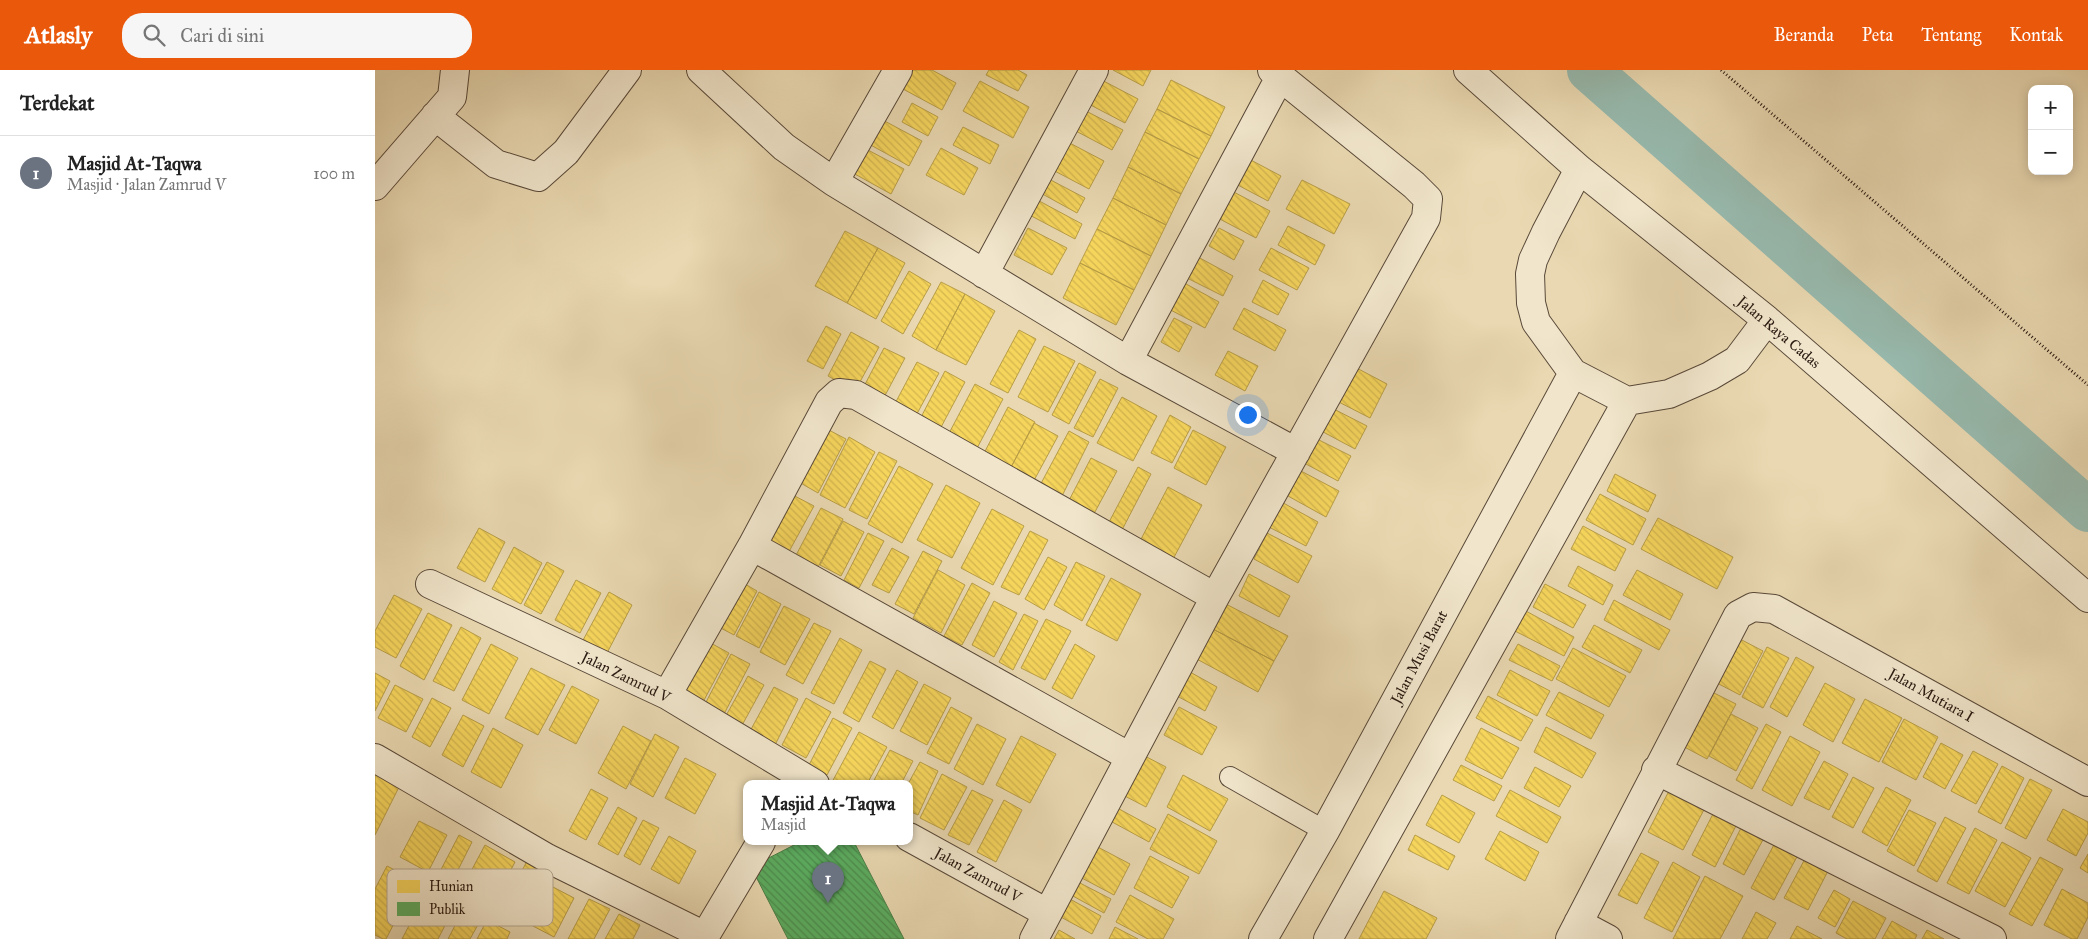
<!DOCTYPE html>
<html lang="id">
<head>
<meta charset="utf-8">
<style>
  :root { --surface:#fff; --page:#f6f6f6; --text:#222; --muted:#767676; --line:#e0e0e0; --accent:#ea580c }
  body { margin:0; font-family:"IM FELL Great Primer",serif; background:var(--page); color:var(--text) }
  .controls { position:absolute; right:15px; top:15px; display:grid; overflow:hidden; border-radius:10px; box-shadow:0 2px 12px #0003 }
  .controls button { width:45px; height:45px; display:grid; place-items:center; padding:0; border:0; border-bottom:1px solid var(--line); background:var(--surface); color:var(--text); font:25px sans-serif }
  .you { position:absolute; left:872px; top:344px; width:18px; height:18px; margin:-12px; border:4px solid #fff; border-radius:50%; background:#1a73e8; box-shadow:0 0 0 8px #1a73e833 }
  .badge { display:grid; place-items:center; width:32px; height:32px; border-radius:50%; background:var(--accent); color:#fff; font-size:16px; font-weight:700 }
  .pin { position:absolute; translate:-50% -41px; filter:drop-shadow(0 1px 2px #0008) }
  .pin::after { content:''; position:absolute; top:26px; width:18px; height:15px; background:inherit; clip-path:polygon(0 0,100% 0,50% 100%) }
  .popup { position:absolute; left:368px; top:710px; width:170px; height:65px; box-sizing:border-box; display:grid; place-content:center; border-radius:10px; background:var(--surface); filter:drop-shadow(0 1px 4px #0005); font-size:16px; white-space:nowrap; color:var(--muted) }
  .popup b { font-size:19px; color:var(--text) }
  .popup::after { content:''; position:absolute; left:50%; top:100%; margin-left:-10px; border:10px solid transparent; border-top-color:var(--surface) }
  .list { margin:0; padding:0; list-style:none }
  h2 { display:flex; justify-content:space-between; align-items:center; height:65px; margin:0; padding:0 20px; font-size:21px }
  h2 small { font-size:16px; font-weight:400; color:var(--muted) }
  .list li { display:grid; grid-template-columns:32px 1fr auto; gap:15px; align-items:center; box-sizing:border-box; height:75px; padding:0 20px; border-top:1px solid var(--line) }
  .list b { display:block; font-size:19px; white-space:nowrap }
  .list p { margin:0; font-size:16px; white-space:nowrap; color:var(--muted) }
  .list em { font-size:16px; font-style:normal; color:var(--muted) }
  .icon { flex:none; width:28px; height:28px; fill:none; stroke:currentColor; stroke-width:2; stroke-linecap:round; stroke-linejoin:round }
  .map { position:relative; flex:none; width:1713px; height:869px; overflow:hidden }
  header { display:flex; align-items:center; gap:30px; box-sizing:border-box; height:70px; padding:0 25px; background:var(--accent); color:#fff }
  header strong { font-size:24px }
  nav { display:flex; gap:28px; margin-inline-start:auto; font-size:18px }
  .search { width:350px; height:45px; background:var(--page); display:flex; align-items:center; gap:12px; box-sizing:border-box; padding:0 18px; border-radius:20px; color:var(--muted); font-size:19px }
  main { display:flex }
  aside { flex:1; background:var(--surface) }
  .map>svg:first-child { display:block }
  .homes { fill:url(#homes-back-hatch); stroke:#b89d46 }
  .public { fill:url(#public-back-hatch); stroke:#4b8149 }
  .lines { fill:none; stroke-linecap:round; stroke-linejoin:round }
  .canal { stroke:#97b9ad; stroke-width:44 }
  .service-casing { stroke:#594939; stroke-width:22 }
  .minor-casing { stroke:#594939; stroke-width:30 }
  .tertiary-casing { stroke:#594939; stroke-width:30 }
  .path { stroke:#291911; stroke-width:3; stroke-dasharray:1 2.5; stroke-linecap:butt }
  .service { stroke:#f1e6cc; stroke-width:20 }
  .minor { stroke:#f1e6cc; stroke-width:28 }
  .tertiary { stroke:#f1e6cc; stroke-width:28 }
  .labels { text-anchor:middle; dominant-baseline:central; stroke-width:5; stroke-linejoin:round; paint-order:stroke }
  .street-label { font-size:15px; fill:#291911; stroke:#f1e6cc }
  .key { fill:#f1e6cc; stroke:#b5a894; stroke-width:1 }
  .key-label { font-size:14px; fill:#291911 }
</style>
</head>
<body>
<header>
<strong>Atlasly</strong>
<div class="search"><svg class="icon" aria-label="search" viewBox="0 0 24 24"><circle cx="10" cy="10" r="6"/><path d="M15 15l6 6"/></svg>Cari di sini</div>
<nav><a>Beranda</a><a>Peta</a><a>Tentang</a><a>Kontak</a></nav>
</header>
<main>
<aside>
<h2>Terdekat<small></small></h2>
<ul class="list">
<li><span class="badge" style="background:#6b7280">1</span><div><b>Masjid At-Taqwa</b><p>Masjid · Jalan Zamrud V</p></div><em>100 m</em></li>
</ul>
</aside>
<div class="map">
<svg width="1713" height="869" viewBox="0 0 1713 869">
  <defs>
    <pattern id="homes-back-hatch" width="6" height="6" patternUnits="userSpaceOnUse" patternTransform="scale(1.25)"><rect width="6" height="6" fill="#f6d55c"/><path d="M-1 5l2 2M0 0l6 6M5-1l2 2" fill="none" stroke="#d3b64f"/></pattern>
    <pattern id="public-back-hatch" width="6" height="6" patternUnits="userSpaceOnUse" patternTransform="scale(1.25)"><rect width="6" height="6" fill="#5aae61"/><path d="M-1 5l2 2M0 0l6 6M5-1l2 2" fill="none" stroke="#4a8d4f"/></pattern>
  </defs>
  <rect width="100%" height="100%" fill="#e9d8b1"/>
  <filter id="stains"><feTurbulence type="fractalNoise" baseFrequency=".004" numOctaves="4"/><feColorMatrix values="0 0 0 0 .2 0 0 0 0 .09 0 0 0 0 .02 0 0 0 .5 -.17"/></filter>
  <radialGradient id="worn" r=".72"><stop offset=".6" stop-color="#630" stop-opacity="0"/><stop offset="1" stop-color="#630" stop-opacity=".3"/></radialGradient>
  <path class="homes" d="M538,0H557L581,13L567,40L528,19Z
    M614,0H643L652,5L643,21L611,5Z
    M738,0H776L768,16Z
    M719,6L763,29L750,53L706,30Z
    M796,10L850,37L836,66L782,39Z
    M605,11L654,37L638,68L588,41Z
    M537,33L563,47L553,66L527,52Z
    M707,39L748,60L737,80L697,59Z
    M782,39L836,66L824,89L770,62Z
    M504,48L547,71L534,96L492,73Z
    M588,57L624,75L615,94L578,75Z
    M770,62L824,89L806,124L753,97Z
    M689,70L729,91L714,119L674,98Z
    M566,78L603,98L589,125L551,105Z
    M491,79L529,99L516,124L478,103Z
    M872,88L906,106L893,131L859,113Z
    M753,97L806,124L791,155L738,128Z
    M670,107L710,128L702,143L662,121Z
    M927,110L975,134L959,164L911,139Z
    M853,119L895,141L881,168L839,146Z
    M655,126L707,154L700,169L647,141Z
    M738,128L791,155L776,186L722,159Z
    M913,156L950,175L940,195L903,175Z
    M653,158L692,178L677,205L639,185Z
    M844,158L869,171L859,190L834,176Z
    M722,159L776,186L759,220L705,193Z
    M470,161L503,178L472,233L440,216Z
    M503,178L530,193L501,249L472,233Z
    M896,178L934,198L922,220L884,200Z
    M823,187L858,206L848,226L812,208Z
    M705,193L759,220L741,255L688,228Z
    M534,201L556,214L528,264L506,251Z
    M802,209L844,232L830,258L788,236Z
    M888,210L914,224L903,245L877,232Z
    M566,212L590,224L561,280L537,266Z
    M590,224L620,241L591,295L561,280Z
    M869,238L911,260L900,281L858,259Z
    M799,248L817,257L804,282L786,272Z
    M451,256L466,264L448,299L432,291Z
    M644,260L661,269L633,323L615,314Z
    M476,262L504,277L480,321L453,306Z
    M669,276L700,291L673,342L643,327Z
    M509,278L530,288L506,333L486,322Z
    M853,281L883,296L870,321L840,305Z
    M542,292L564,303L537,353L516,341Z
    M704,293L721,302L694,354L677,345Z
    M974,294L1012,314L995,348L956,328Z
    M570,301L590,312L564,361L544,351Z
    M725,309L743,318L718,367L699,358Z
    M600,314L628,329L600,382L572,367Z
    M747,327L782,346L758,391L722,373Z
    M949,334L992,356L980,379L937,356Z
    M633,337L660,352L633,403L606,389Z
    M795,345L816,357L797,393L776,383Z
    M659,353L683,366L656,416L633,403Z
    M450,358L471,369L443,423L422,411Z
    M818,360L851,377L831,415L799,398Z
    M694,361L714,372L685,430L663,419Z
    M474,367L500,382L470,438L445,425Z
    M942,369L976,386L963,411L929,393Z
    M504,382L522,391L492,449L474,440Z
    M716,388L742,401L714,453L689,440Z
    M524,396L558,414L527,473L493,454Z
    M763,397L776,404L747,460L733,454Z
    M926,401L964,421L951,447L913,426Z
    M1240,404L1281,425L1273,442L1232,421Z
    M571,415L605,433L577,488L542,470Z
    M793,417L827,435L797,491L764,473Z
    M412,422L439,436L411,487L385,473Z
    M1225,424L1271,449L1258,475L1211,450Z
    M901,429L943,452L931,476L888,454Z
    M446,438L468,449L441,501L419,489Z
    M617,439L649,456L618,515L586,498Z
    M1283,448L1358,487L1342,519L1266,479Z
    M468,451L489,462L466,506L445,495Z
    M1208,456L1251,479L1240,501L1196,479Z
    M104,458L130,472L110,512L82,498Z
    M655,461L673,470L644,525L626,517Z
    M493,463L509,471L484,518L469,510Z
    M892,463L937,486L923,513L879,489Z
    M139,477L167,493L146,534L117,519Z
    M517,478L534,487L514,523L497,515Z
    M548,481L567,491L539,544L520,534Z
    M673,487L692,497L669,540L650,529Z
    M172,492L189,501L166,544L149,535Z
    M701,492L730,506L707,551L679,535Z
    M1203,496L1238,515L1228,535L1193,516Z
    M563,500L590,515L566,563L538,548Z
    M1262,500L1308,524L1295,550L1248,525Z
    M874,504L915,526L904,547L864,526Z
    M736,508L766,524L742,571L711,555Z
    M201,510L226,523L205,563L180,550Z
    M363,510L382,521L359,565L340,555Z
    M597,513L615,523L587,575L569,566Z
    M1170,514L1211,535L1198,558L1158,537Z
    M234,522L257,535L231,585L207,572Z
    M384,522L406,534L384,578L361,566Z
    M19,525L47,539L21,588L0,577V561Z
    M1239,530L1295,560L1284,580L1229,550Z
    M619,531L642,543L619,587L597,575Z
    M847,532L913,566L899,591L834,557Z
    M409,536L435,549L410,595L385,582Z
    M1149,540L1199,567L1189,586L1138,560Z
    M53,543L77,555L49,610L25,596Z
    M649,544L663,551L638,600L624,592Z
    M671,549L696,561L670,610L646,598Z
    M439,553L456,561L428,614L411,605Z
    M1219,555L1267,580L1255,603L1207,577Z
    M86,557L106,568L79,621L58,611Z
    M834,557L899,591L883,622L818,587Z
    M465,568L487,580L459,634L436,623Z
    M1363,568L1388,581L1365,625L1340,612Z
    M330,570L354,583L327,634L303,622Z
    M116,574L143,588L114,644L87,630Z
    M700,574L720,586L697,629L677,618Z
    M1143,574L1185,596L1177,611L1134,590Z
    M1392,577L1414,588L1388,638L1367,627Z
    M1198,578L1251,606L1234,637L1181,609Z
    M356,584L375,594L348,646L329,636Z
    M1421,587L1439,597L1412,647L1395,637Z
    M495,591L511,599L484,652L468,643Z
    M156,598L190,615L163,665L130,648Z
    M522,600L543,612L518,659L497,647Z
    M1135,600L1175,621L1162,646L1122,625Z
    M815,602L842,617L830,641L802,626Z
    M0,603L15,611L0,641Z
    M373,606L389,615L365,659L348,651Z
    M1450,613L1480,629L1458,672L1428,655Z
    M549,614L576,628L552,675L525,661Z
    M20,615L48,629L31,662L3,648Z
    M197,616L224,630L201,674L174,660Z
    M399,617L423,629L399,677L374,663Z
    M1329,618L1361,634L1332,689L1300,672Z
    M1184,622L1229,645L1216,669L1171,645Z
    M1113,626L1158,650L1146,671L1101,648Z
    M57,628L76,638L55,677L37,667Z
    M431,628L456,642L431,688L407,675Z
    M1490,629L1527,648L1504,692L1467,673Z
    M576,637L597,648L574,694L552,683Z
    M804,637L842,657L827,685L789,665Z
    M1356,644L1383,658L1361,701L1334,686Z
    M88,645L109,656L88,697L67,685Z
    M458,648L477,658L452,705L434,695Z
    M1529,649L1563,667L1541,710L1507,692Z
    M602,654L631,669L608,715L579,699Z
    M1391,654L1406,662L1377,719L1361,710Z
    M248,656L276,671L251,719L223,703Z
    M1171,657L1221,683L1207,708L1159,682Z
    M118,658L148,675L126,718L96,702Z
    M1106,658L1144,678L1127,709L1090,690Z
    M484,662L512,677L492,714H456Z
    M280,664L304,677L278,727L255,714Z
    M646,666L681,684L655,733L621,715Z
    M1415,666L1445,682L1417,736L1387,720Z
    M1566,673L1588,685L1570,719L1548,707Z
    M515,680L538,691L526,714H497Z
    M1598,681L1623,694L1601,734L1576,721Z
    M764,683L791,697L771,737L744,723Z
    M310,688L341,704L320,744L290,728Z
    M1449,691L1473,704L1454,740L1429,728Z
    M545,692L563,701L543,745L534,741L533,714Z
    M1086,695L1127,716L1119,731L1078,710Z
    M1627,696L1649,708L1626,754L1603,742Z
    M1160,697L1196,716L1184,737L1149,718Z
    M0,704L24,717L0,765Z
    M567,704L592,717L569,760L545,748Z
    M808,705L853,729L835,761L792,737Z
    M1478,707L1499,718L1478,758L1457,747Z
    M1655,709L1677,720L1651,769L1630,758Z
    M1298,713L1333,732L1308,780L1273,762Z
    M1511,717L1536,730L1512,776L1487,762Z
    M216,719L233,728L211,770L194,761Z
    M597,720L618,730L594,775L573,765Z
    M1135,720L1186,747L1172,773L1121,746Z
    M1067,725L1100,743L1084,773L1051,755Z
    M629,730L647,740L621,792L602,782Z
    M735,734L781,759L774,772L728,747Z
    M243,737L262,748L243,785L223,774Z
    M1341,738L1364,750L1340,797L1317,785Z
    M1688,739L1713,752V763L1701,786L1672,770Z
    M1534,740L1561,753L1539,796L1512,781Z
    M793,744L842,771L824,804L775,779Z
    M1570,747L1591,758L1562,812L1542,801Z
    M268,750L284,758L265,795L249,786Z
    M44,751L72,765L53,802L25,787Z
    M1368,754L1390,766L1369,805L1348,794Z
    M1600,758L1622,770L1594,824L1572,813Z
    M1125,761L1164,782L1150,811L1110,789Z
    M84,765L97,772L73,820L59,813Z
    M1040,765L1080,786L1073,800L1033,780Z
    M294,766L321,781L304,814L276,799Z
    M1402,769L1425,781L1399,830L1376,818Z
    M1627,772L1656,788L1630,837L1600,821Z
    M110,775L140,792L117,836L86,820Z
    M719,775L755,794L739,825L703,806Z
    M1266,783L1284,792L1262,834L1243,825Z
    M1713,784V803L1705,798Z
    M775,786L814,807L797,838L759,818Z
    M1431,787L1454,799L1433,840L1409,828Z
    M1665,787L1688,799L1657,856L1634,844Z
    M152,791L173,802L144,856L124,846Z
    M1298,792L1325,807L1297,862L1269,848Z
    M12,796L41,811L11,869H8L0,865V819Z
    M1330,806L1368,826L1345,869H1298Z
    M703,812L736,829L729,843L696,825Z
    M178,817L199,828L179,867L158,856Z
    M53,819L81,834L63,869H27Z
    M1687,819L1713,833V847L1702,869H1697L1669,855Z
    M1459,820L1475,829L1460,857L1443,848Z
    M1009,821L1062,848L1051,869H984Z
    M755,825L799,849L788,869H773L741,852Z
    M693,828L726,846L717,864L684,846Z
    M214,829L235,839L219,869H193Z
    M1478,831L1511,848L1500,869H1472L1461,863Z
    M87,842L105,851L95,869H73Z
    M1381,842L1401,853L1392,869H1367Z
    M244,844L265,855L258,869H230Z
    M112,850L135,862L132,869H102Z
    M1517,851L1542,865L1540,869H1507Z
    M1422,856L1447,869H1415Z
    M740,857L763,869H734Z
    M684,860L700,869H679Z
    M1552,860L1569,869H1547Z"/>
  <path class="public" d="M425,772H479L529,869H413L376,797Z"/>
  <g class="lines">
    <path class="canal" d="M1214,0L1713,440"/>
    <g class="service-casing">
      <path id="service" d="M855,707L950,761"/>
    </g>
    <g class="minor-casing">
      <path id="minor" d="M326,0L409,77L459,112L753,291L921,382
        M60,46L121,94L163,107L191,82L252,0
        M459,112L523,0
        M0,116L77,27L80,0
        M609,204L719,0
        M753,291L905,7
        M377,476L755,687
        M55,514L292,625L440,714
        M292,625L377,476L454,332L464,323L481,325L840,527
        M0,688L172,788L330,866L386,772
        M1281,700L1617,869
        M534,767L672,843
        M1203,853L1233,869
        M659,869L840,527L1051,148L1053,129L1039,115L897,0
        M1195,869L1363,545L1378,537L1399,539L1713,712"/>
    </g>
    <g class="tertiary-casing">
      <path id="tertiary" d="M1093,0L1204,99L1392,250L1713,528
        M1204,99L1171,162L1158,190L1155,204L1156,233L1161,252L1198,303L1252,331L1294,324L1335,306L1362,290L1392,250
        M888,869L950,761L1198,303
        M953,869L1252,331"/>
    </g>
    <path class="path" d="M1346,0L1713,315"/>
    <use href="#service" class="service"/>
    <use href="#minor" class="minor"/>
    <use href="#tertiary" class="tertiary"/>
  </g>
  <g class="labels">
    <g class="street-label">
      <text transform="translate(1404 262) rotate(40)">Jalan Raya Cadas</text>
      <text transform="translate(1044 587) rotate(-62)">Jalan Musi Barat</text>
      <text transform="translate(251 607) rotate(26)">Jalan Zamrud V</text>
      <text transform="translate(1556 625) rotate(29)">Jalan Mutiara I</text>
      <text transform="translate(603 805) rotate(29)">Jalan Zamrud V</text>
    </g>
  </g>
  <rect x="12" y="799" width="166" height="57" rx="8" class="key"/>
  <rect x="22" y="810" width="23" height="13" fill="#f6d55c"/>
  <rect x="22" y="832" width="23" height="14" fill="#5aae61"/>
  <g class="key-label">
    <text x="54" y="821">Hunian</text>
    <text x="54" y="844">Publik</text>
  </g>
  <rect width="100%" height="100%" filter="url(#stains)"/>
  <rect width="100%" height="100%" fill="url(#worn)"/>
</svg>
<div class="controls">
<button>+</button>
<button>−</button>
</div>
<div class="you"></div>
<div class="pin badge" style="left:453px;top:833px;background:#6b7280">1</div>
<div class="popup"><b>Masjid At-Taqwa</b>Masjid</div>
</div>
</main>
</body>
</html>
